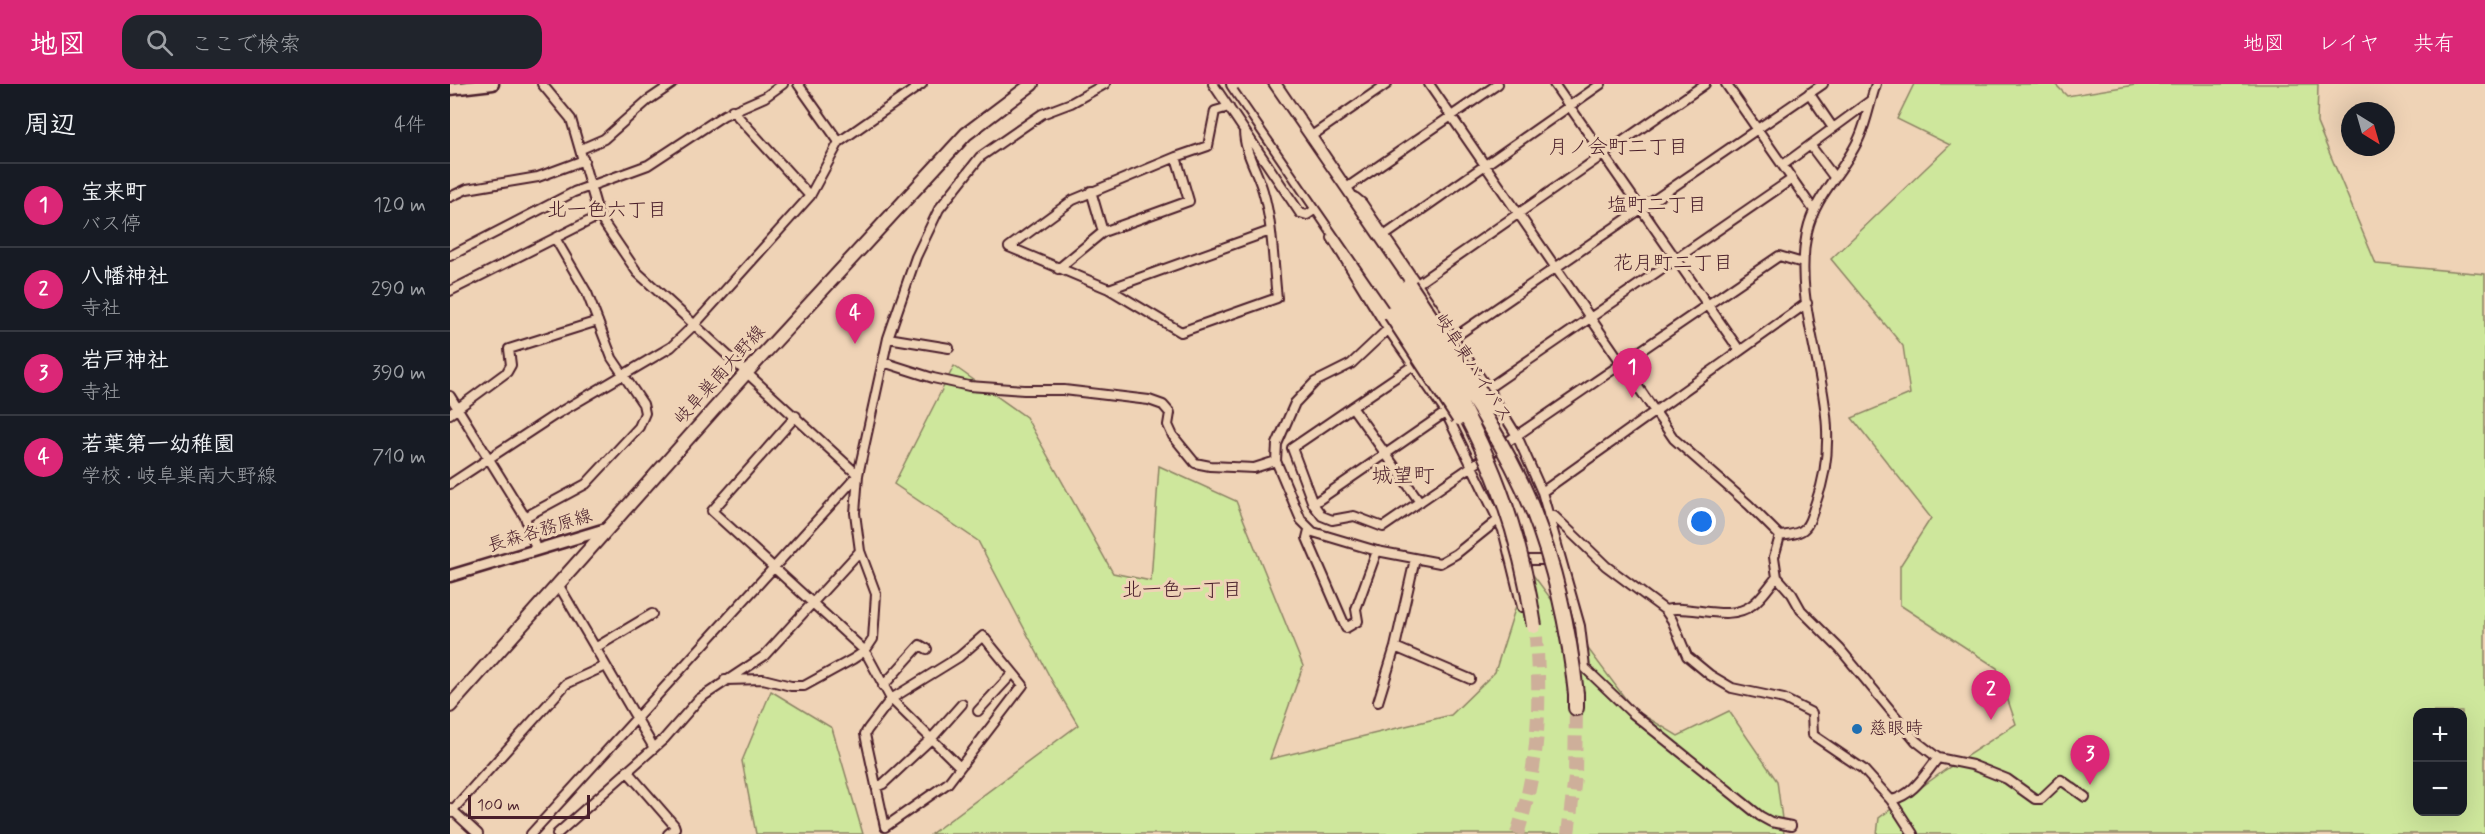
<!DOCTYPE html>
<html lang="ja">
<head>
<meta charset="utf-8">
<style>
  :root { --surface:#171b24; --page:#20242c; --text:#f1f3f6; --muted:#9ea1a6; --line:#363941; --accent:#db2777 }
  body { margin:0; font-family:Mynerve,"Klee One",sans-serif; background:var(--page); color:var(--text) }
  .controls { position:absolute; right:18px; bottom:18px; display:grid; overflow:hidden; border-radius:12px; box-shadow:0 6px 24px #0002 }
  .controls button { width:54px; height:54px; display:grid; place-items:center; padding:0; border:0; border-bottom:2px solid var(--line); background:var(--surface); color:var(--text); font:30px sans-serif }
  .compass { position:absolute; left:1891px; top:18px; width:54px; height:54px; border-radius:50%; background:var(--surface); box-shadow:0 6px 24px #0002; rotate:143deg }
  .scale { position:absolute; left:18px; bottom:15px; width:122px; box-sizing:border-box; padding-left:6px; border:3px solid #4a1f2b; border-top:0; font-size:16px; line-height:21px; white-space:nowrap; color:#4a1f2b; -webkit-text-stroke:4px #efd3b6; paint-order:stroke }
  .you { position:absolute; left:1252px; top:438px; width:21px; height:21px; margin:-15px; border:4px solid #fff; border-radius:50%; background:#1a73e8; box-shadow:0 0 0 9px #1a73e833 }
  .badge { display:grid; place-items:center; width:39px; height:39px; border-radius:50%; background:var(--accent); color:#fff; font-size:20px; font-weight:700 }
  .pin { position:absolute; translate:-50% -50px; filter:drop-shadow(0 2px 3px #0008) }
  .pin::after { content:''; position:absolute; top:32px; width:21px; height:18px; background:inherit; clip-path:polygon(0 0,100% 0,50% 100%) }
  .list { margin:0; padding:0; list-style:none }
  h2 { display:flex; justify-content:space-between; align-items:center; height:78px; margin:0; padding:0 24px; font-size:26px }
  h2 small { font-size:20px; font-weight:400; color:var(--muted) }
  .list li { display:grid; grid-template-columns:39px 1fr auto; gap:18px; align-items:center; box-sizing:border-box; height:84px; padding:0 24px; border-top:2px solid var(--line) }
  .list b { display:block; font-size:22px; white-space:nowrap }
  .list p { margin:0; font-size:20px; white-space:nowrap; color:var(--muted) }
  .list em { font-size:20px; font-style:normal; color:var(--muted) }
  .icon { flex:none; width:33px; height:33px; fill:none; stroke:currentColor; stroke-width:2; stroke-linecap:round; stroke-linejoin:round }
  .map { position:relative; flex:none; width:2035px; height:750px; overflow:hidden }
  header { display:flex; align-items:center; gap:36px; box-sizing:border-box; height:84px; padding:0 30px; background:var(--accent); color:#fff }
  header strong { font-size:28px }
  nav { display:flex; gap:33px; margin-inline-start:auto; font-size:21px }
  .search { width:420px; height:54px; background:var(--page); display:flex; align-items:center; gap:15px; box-sizing:border-box; padding:0 21px; border-radius:18px; color:var(--muted); font-size:22px }
  main { display:flex }
  aside { flex:1; background:var(--surface) }
  .map>svg:first-child { display:block }
  .green { fill:#cee79c; stroke:#8c8364; stroke-width:1.5; fill-rule:evenodd }
  .lines { fill:none; stroke-linecap:round; stroke-linejoin:round }
  .trunk-tunnel { stroke:#ceaf9a; stroke-width:14; stroke-dasharray:14 7; stroke-linecap:butt }
  .minor-casing { stroke:#4a1f2b; stroke-width:12 }
  .tertiary-casing { stroke:#4a1f2b; stroke-width:15 }
  .secondary-casing { stroke:#4a1f2b; stroke-width:15 }
  .primary-casing { stroke:#4a1f2b; stroke-width:16 }
  .trunk-casing { stroke:#4a1f2b; stroke-width:18 }
  .minor { stroke:#efd3b6; stroke-width:8 }
  .tertiary { stroke:#efd3b6; stroke-width:10 }
  .secondary { stroke:#efd3b6; stroke-width:10 }
  .primary { stroke:#efd3b6; stroke-width:12 }
  .trunk { stroke:#efd3b6; stroke-width:14 }
  .trunk-bridge-casing { stroke:#4a1f2b; stroke-width:18; stroke-linecap:butt }
  .trunk-bridge { stroke:#efd3b6; stroke-width:14 }
  .poi-dot { fill:#1f6fb2; stroke:#efd3b6; stroke-width:2 }
  .labels { text-anchor:middle; dominant-baseline:central; stroke-width:6; stroke-linejoin:round; paint-order:stroke }
  .street-label { font-size:18px; fill:#4a1f2b; stroke:#efd3b6 }
  .poi-label { font-size:18px; fill:#4a1f2b; stroke:#efd3b6; text-anchor:start }
  .neighbourhood-label { font-size:20px; fill:#4a1f2b; stroke:#efd3b6 }
  .quarter-label { font-size:21px; fill:#4a1f2b; stroke:#efd3b6 }
</style>
</head>
<body>
<header>
<strong>地図</strong>
<div class="search"><svg class="icon" aria-label="search" viewBox="0 0 24 24"><circle cx="10" cy="10" r="6"/><path d="M15 15l6 6"/></svg>ここで検索</div>
<nav><a>地図</a><a>レイヤ</a><a>共有</a></nav>
</header>
<main>
<aside>
<h2>周辺<small>4件</small></h2>
<ul class="list">
<li><span class="badge">1</span><div><b>宝来町</b><p>バス停</p></div><em>120 m</em></li>
<li><span class="badge">2</span><div><b>八幡神社</b><p>寺社</p></div><em>290 m</em></li>
<li><span class="badge">3</span><div><b>岩戸神社</b><p>寺社</p></div><em>390 m</em></li>
<li><span class="badge">4</span><div><b>若葉第一幼稚園</b><p>学校 · 岐阜巣南大野線</p></div><em>710 m</em></li>
</ul>
</aside>
<div class="map">
<svg width="2035" height="750" viewBox="0 0 2035 750">
  <rect width="100%" height="100%" fill="#efd3b6"/>
  <filter id="ink" filterUnits="userSpaceOnUse"><feTurbulence type="fractalNoise" baseFrequency=".0167" numOctaves="2"/><feDisplacementMap in="SourceGraphic" scale="12" xChannelSelector="R" yChannelSelector="G"/><feConvolveMatrix kernelMatrix="1 2 1 2 8 2 1 2 1" color-interpolation-filters="sRGB"/></filter>
  <g filter="url(#ink)">
    <path class="green" d="M1464,0H1605L1617,12L1691,0H1868L1867,39L1926,180L2035,190V750H1427L1429,734L1495,686L1566,640L1547,584L1450,521V482L1481,434L1402,334L1460,310L1453,262L1381,175L1500,61L1447,35ZM1968,628H2012V728H1968Z
      M504,282L576,333L663,489L701,497L709,382L786,417L853,582L820,675L1001,631L1045,588L1078,484L1183,625L1228,652L1279,627L1327,697L1334,750H481L628,641L603,599L528,457L444,400Z
      M321,607L382,644L413,750H306L292,677Z"/>
    <g class="lines">
      <path class="trunk-tunnel" d="M1067,750C1089,682 1091,624 1086,553
        M1118,750L1125,693L1126,624"/>
      <g class="minor-casing">
        <path id="minor" d="M92,0L121,35L149,132L187,188L408,391
          M348,0L389,58
          M763,0L850,129L857,131L870,122
          M979,0L1224,355L1299,421L1330,452
          M1104,0L1290,267
          M1276,0L1363,125
          M1359,9L1383,44
          M779,23L765,27L758,62L726,73L623,116L559,163L659,205L731,248L827,214C823,179 823,141 813,107C807,86 794,68 794,46
          M282,26L360,112
          M860,53L937,0
          M1360,61L1384,93
          M131,65L154,55L197,17L222,0
          M1333,81L1420,17
          M641,107L653,148
          M892,107L1048,0
          M0,113L17,105L88,93L134,76
          M906,114L912,119L1038,305L1067,352L1092,408L1130,542L1135,584L1182,629L1310,732L1321,738L1341,742
          M934,152L1151,0
          M882,154L938,245L995,327L1053,446L1072,523
          M0,172L124,108L198,81L274,31L315,13L333,0
          M608,185L653,148L739,117L726,73
          M659,205L820,147
          M0,207L149,132
          M963,208L967,200L1255,0
          M946,233L938,245L901,280L865,298L845,319L827,360L826,377L851,436L863,448L927,467L990,479L1006,470L1048,436
          M438,254L499,264
          M996,259L1373,0
          M974,274L842,364L863,420L872,432L882,436L904,432L933,443L1329,172L1353,179
          M433,278L483,294L519,302L574,306H614L699,316L713,321L720,329L718,341L723,352L745,379L760,382L804,384L826,377
          M1034,307L1342,95
          M0,312L75,433L86,465
          M902,323L970,418
          M0,330L57,288L61,281L59,265L148,237
          M346,332L262,427L415,567L441,615L510,683
          M0,400L105,331L221,263L245,240L360,112L389,58L472,0
          M1092,408L1357,219
          M863,420L1005,322
          M1098,432H1104L1156,482L1215,526L1222,536L1237,572L1260,591L1282,604L1334,615L1362,629L1363,651L1413,685L1441,716L1463,750
          M75,433L136,400L189,343L195,329L193,320L162,274L137,209L105,154
          M859,446L857,454L896,544L908,537L906,525L927,467
          M1330,452C1337,451 1350,450 1355,444C1361,438 1363,426 1366,418C1402,322 1338,239 1357,148C1365,110 1396,86 1410,52C1417,36 1420,17 1426,0
          M1330,452L1324,473L1327,493L1342,510L1351,526L1390,565L1466,657L1488,674L1522,681L1557,695L1585,715H1591L1611,696L1635,713
          M1069,476H1102
          M108,500L204,664
          M1215,526C1242,520 1278,539 1302,521C1312,514 1319,502 1327,493
          M533,552L573,601L498,699L435,743L417,660L415,650L418,645L441,615L509,573Z
          M945,563L1020,595
          M145,564L202,530
          M275,596L313,595L341,602H354L403,575L415,567L423,555L426,510L410,467L405,429L408,391L438,254L466,173L489,125L530,73L592,30L621,19L655,0
          M433,602L470,561L477,565
          M928,618L945,563L965,475
          M528,627L563,589
          M177,687L224,741L225,744L218,750
          M426,703L433,700L481,655L512,620
          M1441,716C1463,712 1475,690 1488,674
          M0,724L28,750
          M0,729L116,600L155,582
          M81,750L408,391
          M107,750L214,655L249,615L314,572L410,467"/>
      </g>
      <g class="tertiary-casing">
        <path id="tertiary" d="M0,5L43,0"/>
      </g>
      <g class="secondary-casing">
        <path id="secondary" d="M0,492L156,445"/>
      </g>
      <g class="primary-casing">
        <path id="primary" d="M0,622L297,288L516,50L582,0"/>
      </g>
      <g class="trunk-casing">
        <path id="trunk" d="M784,0L941,230
          M823,0L959,201
          M1126,610V624"/>
      </g>
      <use href="#minor" class="minor"/>
      <use href="#tertiary" class="tertiary"/>
      <use href="#secondary" class="secondary"/>
      <use href="#primary" class="primary"/>
      <use href="#trunk" class="trunk"/>
      <g class="trunk-bridge-casing">
        <path id="trunk-bridge" d="M794,0L988,281C1039,365 1070,445 1084,542
          M808,0C860,75 911,150 963,225C1006,289 1053,352 1082,424C1106,485 1119,545 1126,610
          M959,201L1040,323
          M941,230L1009,334"/>
      </g>
      <use href="#trunk-bridge" class="trunk-bridge"/>
    </g>
  </g>
  <circle class="poi-dot" cx="1407" cy="645" r="6"/>
  <g class="labels">
    <g class="street-label">
      <text transform="translate(1023 284) rotate(57)">岐阜東バイパス</text>
      <text transform="translate(270 291) rotate(-48)">岐阜巣南大野線</text>
      <text transform="translate(90 447) rotate(-17)">長森各務原線</text>
    </g>
    <g class="poi-label">
      <text x="1419" y="645">慈眼時</text>
    </g>
    <g class="neighbourhood-label">
      <text x="1168" y="63">月ノ会町二丁目</text>
      <text x="1207" y="121">塩町二丁目</text>
      <text x="157" y="126">北一色六丁目</text>
      <text x="1223" y="179">花月町二丁目</text>
      <text x="732" y="506">北一色一丁目</text>
    </g>
    <g class="quarter-label">
      <text x="953" y="392">城望町</text>
    </g>
  </g>
</svg>
<div class="controls">
<button>+</button>
<button>−</button>
</div>
<svg class="compass" viewBox="-18 -18 36 36"><path d="M0-13l5 13h-10z" fill="#e53935"/><path d="M0 13l5-13h-10z" fill="#9ea1a6"/></svg>
<div class="scale">100 m</div>
<div class="you"></div>
<div class="pin badge" style="left:1182px;top:314px">1</div>
<div class="pin badge" style="left:1541px;top:636px">2</div>
<div class="pin badge" style="left:1640px;top:701px">3</div>
<div class="pin badge" style="left:405px;top:260px">4</div>
</div>
</main>
</body>
</html>
